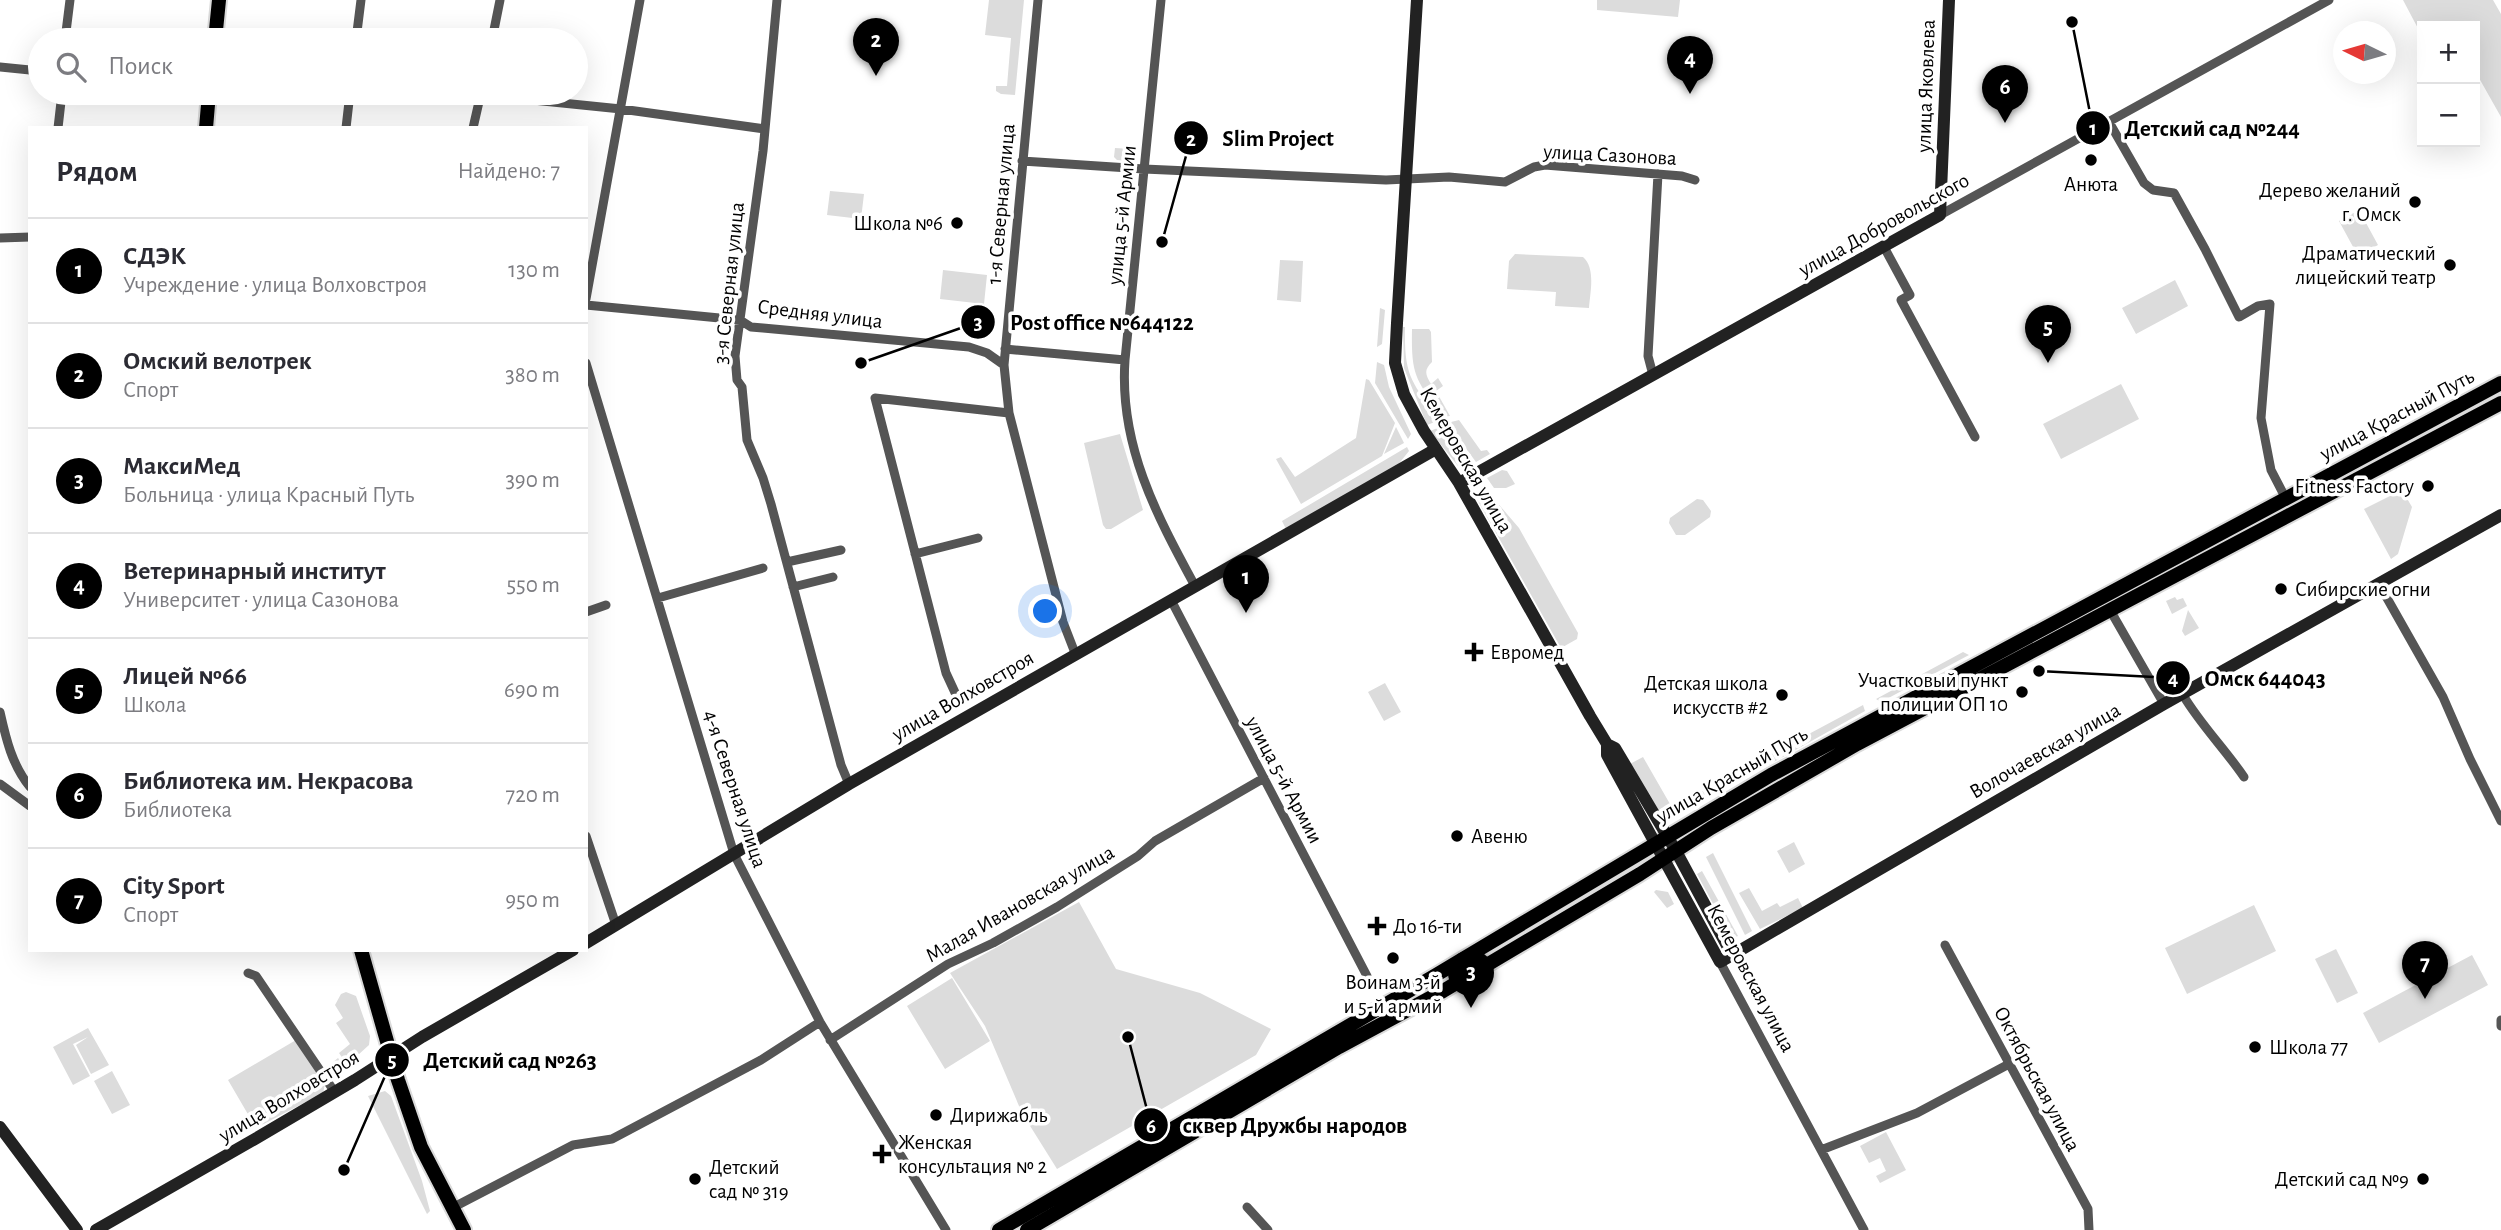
<!DOCTYPE html>
<html lang="ru">
<head>
<meta charset="utf-8">
<style>
  :root { --surface:#fff; --page:#f7f7f7; --text:#2b2b33; --muted:#7c7c81; --line:#e1e1e2; --accent:#000 }
  body { margin:0; font-family:"Alegreya Sans",sans-serif; background:var(--page); color:var(--text) }
  .controls { position:absolute; right:21px; top:21px; display:grid; overflow:hidden; border-radius:0px; box-shadow:0 7px 28px #0002 }
  .controls button { width:63px; height:63px; display:grid; place-items:center; padding:0; border:0; border-bottom:2px solid var(--line); background:var(--surface); color:var(--text); font:35px sans-serif }
  .compass { position:absolute; left:2333px; top:21px; width:63px; height:63px; border-radius:50%; background:var(--surface); box-shadow:0 7px 28px #0002; rotate:275deg }
  .you { position:absolute; left:1046px; top:612px; width:24px; height:24px; margin:-18px; border:5px solid #fff; border-radius:50%; background:#1a73e8; box-shadow:0 0 0 10px #1a73e833 }
  .badge { display:grid; place-items:center; width:46px; height:46px; border-radius:50%; background:var(--accent); color:#fff; font-size:23px; font-weight:700 }
  .pin { position:absolute; translate:-50% -58px; filter:drop-shadow(0 2px 4px #0008) }
  .pin::after { content:''; position:absolute; top:37px; width:24px; height:21px; background:inherit; clip-path:polygon(0 0,100% 0,50% 100%) }
  .list { margin:0; padding:0; list-style:none }
  h2 { display:flex; justify-content:space-between; align-items:center; height:91px; margin:0; padding:0 28px; font-size:30px }
  h2 small { font-size:23px; font-weight:400; color:var(--muted) }
  .list li { display:grid; grid-template-columns:46px 1fr auto; gap:21px; align-items:center; box-sizing:border-box; height:105px; padding:0 28px; border-top:2px solid var(--line) }
  .list b { display:block; font-size:26px; white-space:nowrap }
  .list p { margin:0; font-size:23px; white-space:nowrap; color:var(--muted) }
  .list em { font-size:23px; font-style:normal; color:var(--muted) }
  .icon { flex:none; width:38px; height:38px; fill:none; stroke:currentColor; stroke-width:2; stroke-linecap:round; stroke-linejoin:round }
  .map { position:relative; flex:none; width:2501px; height:1230px; overflow:hidden }
  .search { position:absolute; background:var(--surface); box-shadow:0 7px 28px #0002; left:28px; top:28px; width:560px; height:77px; display:flex; align-items:center; gap:18px; box-sizing:border-box; padding:0 24px; border-radius:38px; color:var(--muted); font-size:26px }
  .panel { position:absolute; background:var(--surface); box-shadow:0 7px 28px #0002; left:28px; top:126px; width:560px; height:826px; border-radius:0px }
  .map>svg:first-child { display:block }
  .green { fill:#dcdcdc }
  .lines { fill:none; stroke-linecap:round; stroke-linejoin:round }
  .primary-casing { stroke:#dbdbdb; stroke-width:18 }
  .street { stroke:#555; stroke-width:9 }
  .secondary { stroke:#222; stroke-width:12 }
  .primary { stroke:#000; stroke-width:14 }
  .poi-dot { fill:#000; stroke:#fff; stroke-width:2.5 }
  .labels { text-anchor:middle; dominant-baseline:central; stroke-width:7; stroke-linejoin:round; paint-order:stroke }
  .street-label { font-size:21px; fill:#000; stroke:#fff }
  .poi-label { font-size:21px; fill:#000; stroke:#fff; text-anchor:start }
  .leader { fill:none; stroke:#000; stroke-width:2.5 }
  .callout-dot { fill:#000; stroke:#fff; stroke-width:2.5 }
  .mark-label { font-size:21px; text-anchor:middle; font-weight:bold; fill:#fff }
  .callout-label { font-size:23px; text-anchor:middle; font-weight:bold; fill:#000; stroke:#fff; stroke-width:7; stroke-linejoin:round; paint-order:stroke }
</style>
</head>
<body>
<div class="map">
<svg width="2501" height="1230" viewBox="0 0 2501 1230">
  <rect width="100%" height="100%" fill="#fff"/>
  <path class="green" d="M989,0H1024L1015,95L1001,94L996,91V86H1007L1011,38L985,35Z
    M1597,0H1680L1678,17L1597,10Z
    M2403,0H2493L2501,14V117L2479,78L2475,80V26H2422V36Z
    M1115,148L1132,149L1129,161L1117,160L1114,157Z
    M830,191L864,194L861,219L827,215Z
    M2359,210L2378,245L2358,256L2339,221Z
    M1515,254L1583,257C1596,268 1590,293 1589,308L1555,306L1556,292L1507,289L1509,261Z
    M1280,260L1303,261L1301,302L1277,300Z
    M943,270L987,275L984,304L940,299Z
    M2175,280L2188,306L2136,334L2122,308Z
    M1380,308L1385,310L1382,344L1377,347Z
    M1403,327H1405C1404,376 1411,382 1440,420L1427,425L1404,368Z
    M1412,329H1429L1431,332L1432,362C1424,370 1425,374 1431,384L1438,378L1443,386L1436,391L1450,416L1443,417C1416,379 1411,377 1412,329Z
    M1377,362L1384,365L1389,387L1411,434L1408,439L1375,383Z
    M1366,379L1369,380L1395,423L1382,456L1301,504L1276,459L1281,457L1295,477L1356,438Z
    M2121,384L2139,419L2061,459L2043,424Z
    M1459,420L1481,451L1487,450L1490,454L1476,462L1447,423Z
    M1443,426L1472,465L1473,470L1465,469L1458,466L1430,431Z
    M1396,427L1404,443L1384,454Z
    M1120,434L1143,510L1111,529H1106L1103,525L1084,443Z
    M1407,447L1409,451L1397,466L1286,529L1282,521Z
    M1502,470L1507,471L1515,484L1506,488H1494L1487,478Z
    M2402,490L2412,507L2398,554L2391,559L2364,509Z
    M1479,492L1489,493L1519,528L1578,633L1577,639L1561,648L1474,494Z
    M1697,499L1703,500L1711,511L1710,517L1685,535H1676L1669,523L1670,518Z
    M2175,597L2177,600L2183,598L2187,606L2172,614L2166,601Z
    M2188,610L2199,628L2185,636L2182,631Z
    M1963,652L1969,655L1881,702L1876,699Z
    M1385,683L1401,712L1384,721L1368,692Z
    M1863,705L1865,711L1765,767L1760,760Z
    M1643,757L1670,804L1655,812L1628,765Z
    M1748,768L1749,775L1681,812L1677,804Z
    M1794,842L1805,864L1789,873L1777,851Z
    M1713,853L1752,931L1745,935L1706,857Z
    M1702,871L1738,936L1732,939L1697,874Z
    M1749,888L1762,911L1777,903L1780,907L1798,898L1803,908L1760,929L1739,893Z
    M1656,890L1668,892L1674,904L1667,908L1654,892Z
    M1079,902L1116,969L1200,993L1271,1029L1256,1055L1057,1169L1022,1113L985,1026L950,973Z
    M2254,905L2276,951L2187,994L2165,948Z
    M2336,949L2358,993L2337,1003L2315,959Z
    M2472,955L2488,985L2379,1043L2363,1013Z
    M952,978L990,1041L945,1069L907,1006Z
    M346,992L356,996L370,1036L369,1045L347,1065L339,1053L350,1044L336,1023L343,1018L335,1005L341,994Z
    M88,1028L109,1065L91,1074L76,1045L88,1037L73,1044L90,1076L73,1085L53,1047Z
    M296,1040L325,1084L323,1093L256,1128L228,1080Z
    M338,1058L347,1070L335,1080L326,1068Z
    M112,1071L130,1105L112,1114L94,1081Z
    M385,1091L391,1096L422,1181L430,1211L427,1214L368,1096Z
    M1886,1132L1906,1170L1880,1183L1876,1176L1886,1171L1880,1158L1869,1163L1860,1146Z"/>
  <g class="lines">
    <g class="primary-casing">
      <path id="primary" d="M215,40L219,0
        M206,128L209,93
        M361,950L398,1080L421,1147L464,1230
        M999,1230L1436,975L1771,775L2501,383
        M1027,1230L1339,1047L1443,991L1640,874L1711,828L1857,744L2501,403"/>
    </g>
    <path class="street" d="M777,0L763,151L735,356L737,380L742,387L747,440L763,478L771,504L841,765L849,784
      M1038,0L1004,365L1009,413L1063,622L1075,653
      M1161,0L1125,360C1119,445 1156,514 1195,586
      M65,40L70,0
      M356,40L361,0
      M492,40L500,0
      M0,67L40,71
      M465,93L621,109L765,129
      M2109,122L2144,183L2153,190L2174,193L2205,249L2239,317L2258,306L2270,304L2261,418L2271,470L2286,499
      M58,128L62,93
      M346,128L350,93
      M473,128L481,93
      M1022,161L1144,169L1386,180L1449,177L1505,182L1534,167L1545,165L1682,176L1695,180
      M1940,215L2329,0
      M0,238L30,237
      M1884,247L1910,295L1901,300L1975,437
      M586,299L640,0
      M586,305L740,320L751,327L763,328L969,347L987,353L1004,365
      M1005,349L1125,360
      M586,363L734,854L820,1022L946,1230
      M1653,375L1648,356L1658,174
      M915,554L978,538
      M787,562L841,550
      M2379,584L2443,697L2470,759L2501,821
      M793,587L833,577
      M658,598L763,568
      M1171,600L1367,976
      M2110,610L2164,704
      M586,612L606,605
      M2183,695C2200,724 2225,749 2244,777
      M958,699L946,673L875,398L1009,413
      M0,712C6,739 12,765 30,787
      M0,784L30,806
      M586,836L616,925
      M1945,945L2088,1209L2089,1230
      M1720,962L1864,1230
      M248,973L256,976L334,1091
      M2501,1020V1026
      M830,1040L948,964L993,943L1057,907L1138,856L1155,841L1264,778
      M1821,1150L1917,1113L2009,1064
      M1247,1207L1268,1230
      M452,1208L573,1145L612,1139L761,1060L820,1022"/>
    <path class="secondary" d="M1417,0L1397,323L1395,363L1404,394L1424,431L1459,483L1590,716L1607,744L1615,748L1676,851L1732,955
      M1459,483L1940,215L1949,0
      M1607,744V755L1720,962L2164,704L2501,515
      M586,943L849,784L1436,449
      M0,1127L77,1230
      M96,1230L255,1139L355,1080L422,1037L573,950"/>
    <use href="#primary" class="primary"/>
  </g>
  <g class="poi-dot">
    <circle cx="2091" cy="160" r="7"/>
    <circle cx="2415" cy="202" r="7"/>
    <circle cx="957" cy="223" r="7"/>
    <circle cx="2450" cy="265" r="7"/>
    <circle cx="2428" cy="486" r="7"/>
    <circle cx="2281" cy="589" r="7"/>
    <path d="M1470.5 641.5h7v7h7v7h-7v7h-7v-7h-7v-7h7z"/>
    <circle cx="2022" cy="692" r="7"/>
    <circle cx="1782" cy="695" r="7"/>
    <circle cx="1457" cy="836" r="7"/>
    <path d="M1373.5 915.5h7v7h7v7h-7v7h-7v-7h-7v-7h7z"/>
    <circle cx="1393" cy="958" r="7"/>
    <circle cx="2255" cy="1047" r="7"/>
    <circle cx="936" cy="1115" r="7"/>
    <path d="M878.5 1143.5h7v7h7v7h-7v7h-7v-7h-7v-7h7z"/>
    <circle cx="695" cy="1179" r="7"/>
    <circle cx="2423" cy="1179" r="7"/>
  </g>
  <g class="labels">
    <g class="street-label">
      <text transform="translate(1926 86) rotate(-88)">улица Яковлева</text>
      <text transform="translate(1610 155) rotate(3)">улица Сазонова</text>
      <text transform="translate(1001 204) rotate(-85)">1-я Северная улица</text>
      <text transform="translate(1122 215) rotate(-84)">улица 5-й Армии</text>
      <text transform="translate(1884 225) rotate(-29)">улица Добровольского</text>
      <text transform="translate(729 283) rotate(-84)">3-я Северная улица</text>
      <text transform="translate(820 314) rotate(7)">Средняя улица</text>
      <text transform="translate(2397 415) rotate(-28)">улица Красный Путь</text>
      <text transform="translate(1466 460) rotate(60)">Кемеровская улица</text>
      <text transform="translate(963 696) rotate(-30)">улица Волховстроя</text>
      <text transform="translate(2045 751) rotate(-30)">Волочаевская улица</text>
      <text transform="translate(1732 775) rotate(-30)">улица Красный Путь</text>
      <text transform="translate(1284 780) rotate(62)">улица 5-й Армии</text>
      <text transform="translate(735 789) rotate(72)">4-я Северная улица</text>
      <text transform="translate(1020 904) rotate(-30)">Малая Ивановская улица</text>
      <text transform="translate(1751 978) rotate(62)">Кемеровская улица</text>
      <text transform="translate(2037 1079) rotate(62)">Октябрьская улица</text>
      <text transform="translate(289 1096) rotate(-31)">улица Волховстроя</text>
    </g>
    <g class="poi-label">
      <text x="2091" y="184" text-anchor="middle">Анюта</text>
      <text x="2401" y="190" text-anchor="end">Дерево желаний<tspan x="2401" dy="24">г. Омск</tspan></text>
      <text x="943" y="223" text-anchor="end">Школа №6</text>
      <text x="2436" y="253" text-anchor="end">Драматический<tspan x="2436" dy="24">лицейский театр</tspan></text>
      <text x="2414" y="486" text-anchor="end">Fitness Factory</text>
      <text x="2295" y="589">Сибирские огни</text>
      <text x="1490" y="652">Евромед</text>
      <text x="2008" y="680" text-anchor="end">Участковый пункт<tspan x="2008" dy="24">полиции ОП 10</tspan></text>
      <text x="1768" y="683" text-anchor="end">Детская школа<tspan x="1768" dy="24">искусств #2</tspan></text>
      <text x="1471" y="836">Авеню</text>
      <text x="1393" y="926">До 16-ти</text>
      <text x="1393" y="982" text-anchor="middle">Воинам 3-й<tspan x="1393" dy="24">и 5-й армий</tspan></text>
      <text x="2269" y="1047">Школа 77</text>
      <text x="950" y="1115">Дирижабль</text>
      <text x="898" y="1142">Женская<tspan x="898" dy="24">консультация № 2</tspan></text>
      <text x="709" y="1167">Детский<tspan x="709" dy="24">сад № 319</tspan></text>
      <text x="2409" y="1179" text-anchor="end">Детский сад №9</text>
    </g>
  </g>
  <path class="leader" d="M2072 22L2093 128M1162 242L1191 138M861 363L978 322M2039 671L2173 678M344 1170L392 1060M1128 1037L1151 1125"/>
  <g class="callout-dot">
    <circle cx="2072" cy="22" r="7"/>
    <circle cx="1162" cy="242" r="7"/>
    <circle cx="861" cy="363" r="7"/>
    <circle cx="2039" cy="671" r="7"/>
    <circle cx="344" cy="1170" r="7"/>
    <circle cx="1128" cy="1037" r="7"/>
    <circle cx="2093" cy="128" r="18"/>
    <circle cx="1191" cy="138" r="18"/>
    <circle cx="978" cy="322" r="18"/>
    <circle cx="2173" cy="678" r="18"/>
    <circle cx="392" cy="1060" r="18"/>
    <circle cx="1151" cy="1125" r="18"/>
  </g>
  <g class="mark-label">
    <text x="2093" y="135">1</text>
    <text x="1191" y="146">2</text>
    <text x="978" y="329">3</text>
    <text x="2173" y="685">4</text>
    <text x="392" y="1067">5</text>
    <text x="1151" y="1133">6</text>
  </g>
  <g class="callout-label">
    <text x="2212" y="136">Детский сад №244</text>
    <text x="1278" y="146">Slim Project</text>
    <text x="1102" y="330">Post office №644122</text>
    <text x="2265" y="686">Омск 644043</text>
    <text x="510" y="1068">Детский сад №263</text>
    <text x="1295" y="1133">сквер Дружбы народов</text>
  </g>
</svg>
<div class="controls">
<button>+</button>
<button>−</button>
</div>
<svg class="compass" viewBox="-18 -18 36 36"><path d="M0-13l5 13h-10z" fill="#e53935"/><path d="M0 13l5-13h-10z" fill="#7c7c81"/></svg>
<div class="you"></div>
<div class="pin badge" style="left:1246px;top:613px">1</div>
<div class="pin badge" style="left:876px;top:76px">2</div>
<div class="pin badge" style="left:1471px;top:1008px">3</div>
<div class="pin badge" style="left:1690px;top:94px">4</div>
<div class="pin badge" style="left:2048px;top:363px">5</div>
<div class="pin badge" style="left:2005px;top:123px">6</div>
<div class="pin badge" style="left:2425px;top:999px">7</div>
<div class="search"><svg class="icon" aria-label="search" viewBox="0 0 24 24"><circle cx="10" cy="10" r="6"/><path d="M15 15l6 6"/></svg>Поиск</div>
<section class="panel">
<h2>Рядом<small>Найдено: 7</small></h2>
<ul class="list">
<li><span class="badge">1</span><div><b>СДЭК</b><p>Учреждение · улица Волховстроя</p></div><em>130 m</em></li>
<li><span class="badge">2</span><div><b>Омский велотрек</b><p>Спорт</p></div><em>380 m</em></li>
<li><span class="badge">3</span><div><b>МаксиМед</b><p>Больница · улица Красный Путь</p></div><em>390 m</em></li>
<li><span class="badge">4</span><div><b>Ветеринарный институт</b><p>Университет · улица Сазонова</p></div><em>550 m</em></li>
<li><span class="badge">5</span><div><b>Лицей №66</b><p>Школа</p></div><em>690 m</em></li>
<li><span class="badge">6</span><div><b>Библиотека им. Некрасова</b><p>Библиотека</p></div><em>720 m</em></li>
<li><span class="badge">7</span><div><b>City Sport</b><p>Спорт</p></div><em>950 m</em></li>
</ul>
</section>
</div>
</body>
</html>
